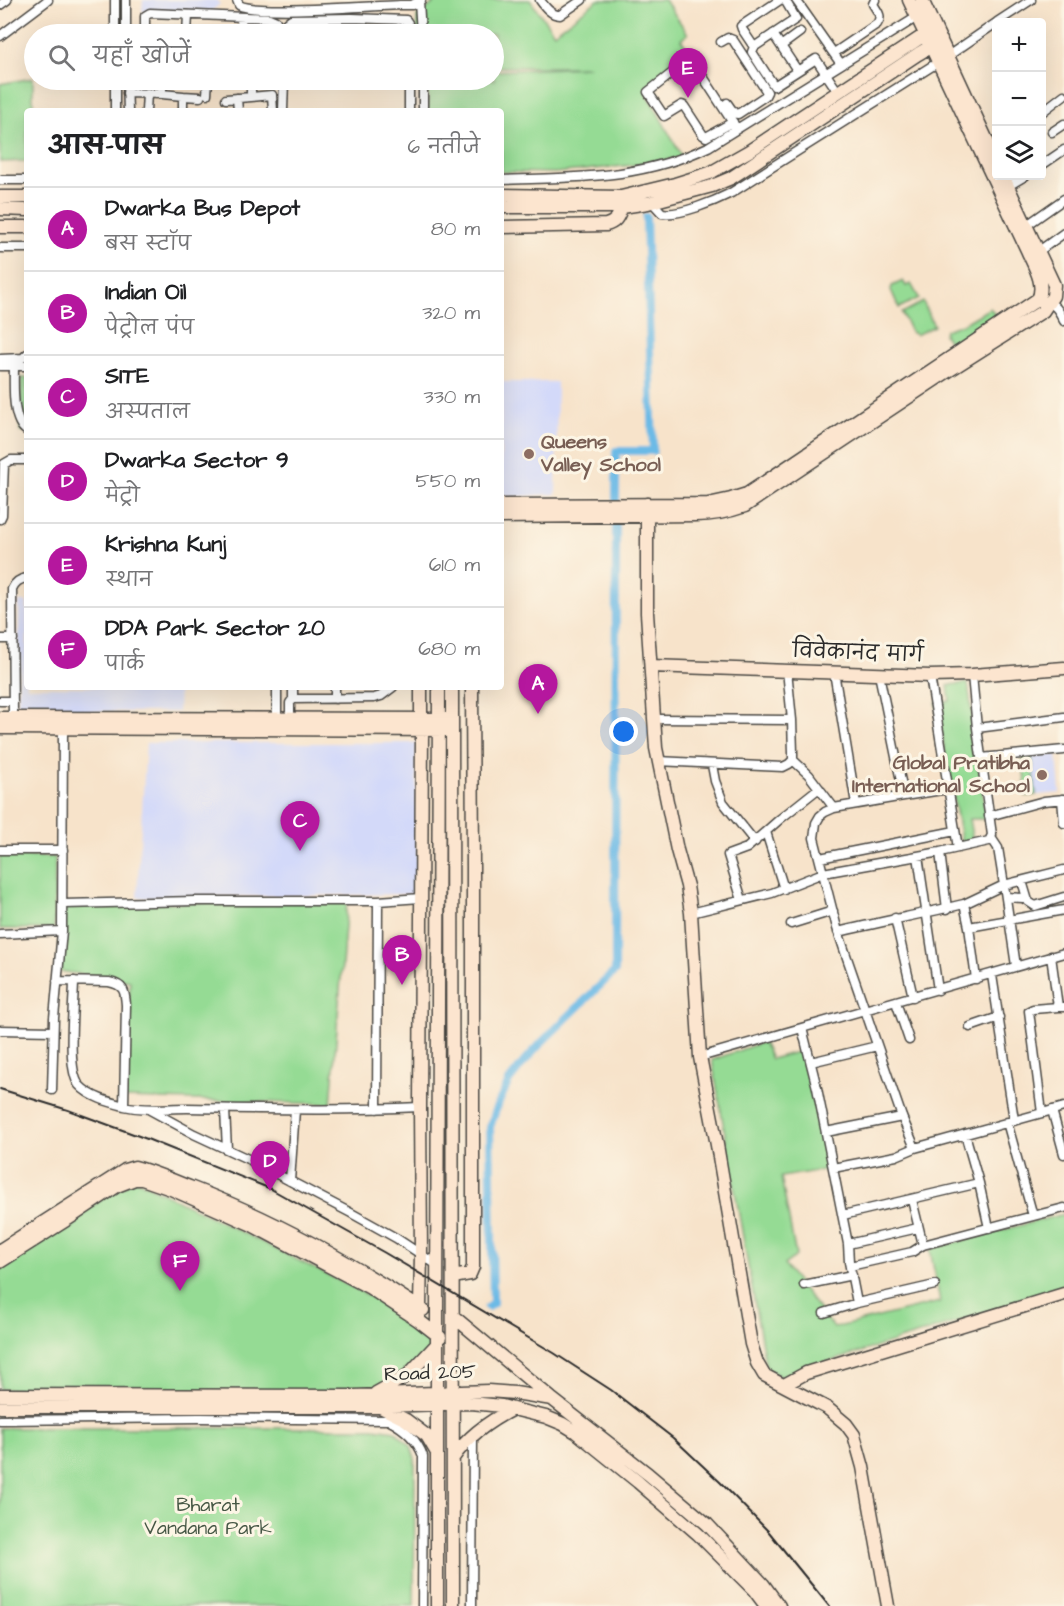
<!DOCTYPE html>
<html lang="hi">
<head>
<meta charset="utf-8">
<style>
  :root { --surface:#fff; --page:#f6f6f6; --text:#202124; --muted:#757577; --line:#e0e0e0; --accent:#b5179e }
  body { margin:0; font-family:"Architects Daughter","Playpen Sans Deva",sans-serif; background:var(--page); color:var(--text) }
  .controls { position:absolute; right:18px; top:18px; display:grid; overflow:hidden; border-radius:6px; box-shadow:0 6px 24px #0002 }
  .controls button { width:54px; height:54px; display:grid; place-items:center; padding:0; border:0; border-bottom:2px solid var(--line); background:var(--surface); color:var(--text); font:30px sans-serif }
  .you { position:absolute; left:624px; top:732px; width:21px; height:21px; margin:-15px; border:4px solid #fff; border-radius:50%; background:#1a73e8; box-shadow:0 0 0 9px #1a73e833 }
  .badge { display:grid; place-items:center; width:39px; height:39px; border-radius:50%; background:var(--accent); color:#fff; font-size:20px; font-weight:700 }
  .pin { position:absolute; translate:-50% -50px; filter:drop-shadow(0 2px 3px #0008) }
  .pin::after { content:''; position:absolute; top:32px; width:21px; height:18px; background:inherit; clip-path:polygon(0 0,100% 0,50% 100%) }
  .list { margin:0; padding:0; list-style:none }
  h2 { display:flex; justify-content:space-between; align-items:center; height:78px; margin:0; padding:0 24px; font-size:26px }
  h2 small { font-size:20px; font-weight:400; color:var(--muted) }
  .list li { display:grid; grid-template-columns:39px 1fr auto; gap:18px; align-items:center; box-sizing:border-box; height:84px; padding:0 24px; border-top:2px solid var(--line) }
  .list b { display:block; font-size:22px; white-space:nowrap }
  .list p { margin:0; font-size:20px; white-space:nowrap; color:var(--muted) }
  .list em { font-size:20px; font-style:normal; color:var(--muted) }
  .icon { flex:none; width:33px; height:33px; fill:none; stroke:currentColor; stroke-width:2; stroke-linecap:round; stroke-linejoin:round }
  .map { position:relative; flex:none; width:1064px; height:1606px; overflow:hidden }
  .search { position:absolute; background:var(--surface); box-shadow:0 6px 24px #0002; left:24px; top:24px; width:480px; height:66px; display:flex; align-items:center; gap:15px; box-sizing:border-box; padding:0 21px; border-radius:33px; color:var(--muted); font-size:22px }
  .panel { position:absolute; background:var(--surface); box-shadow:0 6px 24px #0002; left:24px; top:108px; width:480px; height:582px; border-radius:6px }
  .map>svg:first-child { display:block }
  .built { fill:#d3d9f9 }
  .green { fill:#95db94; stroke:#608360; stroke-width:1.5 }
  .lines { fill:none; stroke-linecap:round; stroke-linejoin:round }
  .canal { stroke:#6cbae6; stroke-width:8 }
  .street-casing { stroke:#4a4743; stroke-width:11 }
  .secondary-casing { stroke:#4a4743; stroke-width:15 }
  .street { stroke:#fff; stroke-width:8 }
  .secondary { stroke:#fce5cf; stroke-width:12 }
  .rail { stroke:#2b2b2b; stroke-width:2 }
  .education-dot { fill:#8d6e63; stroke:#fcf5e5; stroke-width:2 }
  .labels { text-anchor:middle; dominant-baseline:central; stroke-width:6; stroke-linejoin:round; paint-order:stroke }
  .education-label { font-size:20px; font-weight:bold; fill:#785e54; stroke:#fcf5e5; text-anchor:start }
  .street-label { font-size:20px; fill:#2b2b2b; stroke:#fcf5e5 }
  .park-label { font-size:20px; fill:#465745; stroke:#fcf5e5 }
</style>
</head>
<body>
<div class="map">
<svg width="1064" height="1606" viewBox="0 0 1064 1606">
  <rect width="100%" height="100%" fill="#fcf5e5"/>
  <filter id="ink" filterUnits="userSpaceOnUse"><feTurbulence type="fractalNoise" baseFrequency=".0167" numOctaves="2"/><feDisplacementMap in="SourceGraphic" scale="12" xChannelSelector="R" yChannelSelector="G"/><feConvolveMatrix kernelMatrix="1 2 1 2 8 2 1 2 1" color-interpolation-filters="sRGB"/></filter>
  <filter id="wash" filterUnits="userSpaceOnUse"><feTurbulence type="fractalNoise" baseFrequency=".008" numOctaves="4" result="noise"/><feDisplacementMap in="SourceGraphic" scale="24" xChannelSelector="R" yChannelSelector="G"/><feGaussianBlur stdDeviation="1.35" result="paint"/><feColorMatrix in="noise" values="0 0 0 0 0 0 0 0 0 0 0 0 0 0 0 0 0 1.4 0 .05"/><feComposite in="paint" operator="in"/></filter>
  <g filter="url(#wash)">
    <rect width="100%" height="100%" fill="#f7e3ca"/>
    <path class="built" d="M143,0H217L220,4L208,14L142,12Z
      M501,382H557L556,494L507,497L501,491Z
      M19,602H27V687H179L178,712L18,711Z
      M146,743H416L418,894L137,898Z
      M1057,754L1060,793L1026,796L1023,758Z"/>
    <path class="green" d="M438,0H530L554,33L598,0H665L688,34L681,39L692,56L645,90L682,157L653,163L555,173L501,172V111H428V80H494V71L590,67H494V34H417V16Z
      M33,78V111H27V161L0,162V84Z
      M903,281L906,286L911,284L919,298L899,308L891,290L892,286Z
      M923,302L934,326L916,335L911,332L902,313Z
      M990,308L996,316L951,345L944,335L945,330L965,323Z
      M21,378H27V432H20Z
      M968,683L986,819H969L973,841L962,844L936,703L950,701L948,685Z
      M1032,757L1036,795L1026,796L1023,758Z
      M0,856L55,857L54,929H0Z
      M347,901L331,1104L124,1098L130,981L58,971L63,904Z
      M763,1042L771,1059L804,1050L828,1169L781,1177L796,1256L784,1265L834,1328L940,1302L930,1249L1064,1214V1289L780,1377L766,1368L712,1060Z
      M135,1179L418,1320L437,1335L425,1358L373,1395L0,1389V1262Z
      M0,1428H374L395,1431L411,1446L415,1459L414,1606H0Z"/>
    <g class="lines">
      <path class="canal" d="M616,500V451H653L646,217
        M488,1307L493,1303L490,1127L498,1104L509,1081L524,1062L542,1042L615,971L616,520"/>
    </g>
  </g>
  <g filter="url(#ink)">
    <g class="lines">
      <g class="street-casing">
        <path id="street" d="M126,0V34
          M237,0L239,5C255,15 374,6 400,5H412L421,0
          M540,0C545,7 551,15 560,15L582,0
          M785,0L796,19L754,47L752,52L774,86L816,59L838,92
          M796,0L841,64
          M419,1L421,34
          M0,5L7,0
          M997,22L1031,0
          M115,34V0
          M145,34V16L150,13L269,18L276,21L277,25V34
          M187,34L188,15
          M226,34V33L242,34L241,18
          M285,34L286,23L291,19L352,18L406,20L408,23L409,34
          M773,34L797,70
          M0,36L48,0
          M721,42L728,38L733,40L767,92L765,96L738,114L734,113L727,103
          M781,46L800,32
          M754,47L742,29L741,26L780,0
          M834,53L877,24C883,16 877,11 873,4L875,0
          M127,80L128,111
          M251,80V97L272,95L273,111
          M366,80H409
          M409,80V111
          M423,80V111
          M284,82L328,81
          M127,93L162,94V80
          M162,94L183,96
          M207,94L208,80
          M237,98L238,111
          M226,99L251,97
          M115,111V80
          M146,111L147,93
          M183,111V96L200,97
          M283,111L284,80
          M1042,112L1064,95
          M733,122L706,137L703,135L684,106L682,105L664,116L648,92L685,63C689,61 690,61 694,63L737,129
          M1052,132L1064,124
          M1042,165L1064,150
          M0,180H27
          M501,180C576,177 639,180 708,147L917,17
          M1008,186L1025,176
          M652,202L662,213C680,216 715,201 731,193L948,56L996,23
          M1027,225L1064,199
          M0,248H27
          M1039,251L1064,233
          M1044,301C1056,304 1059,311 1064,321
          M0,359L23,358L27,354
          M0,366H27
          M14,366C14,383 11,422 27,431
          M0,519L2,515L4,464L11,460H27
          M0,639H13
          M834,672L856,804
          M879,674L904,796
          M930,676L958,848
          M277,687V719
          M335,687V699
          M293,699V687
          M0,701H13
          M13,718L12,589C15,582 19,579 27,578
          M290,719V703L293,699L374,698L381,696L393,687
          M654,719L792,720
          M977,728L1064,717
          M981,758L1064,750
          M793,760L809,775L834,808
          M658,761L783,767L789,764L793,760V753L792,720L787,670
          M712,765L715,781L723,802L755,842
          M948,789L904,796L834,808L825,812L820,816L816,823L814,838L837,928L845,952L902,1117L915,1148L1064,1107
          M1062,799L1064,823
          M989,816L1044,801L1064,799
          M766,832L784,889
          M992,839L998,848L1004,885L1064,870
          M0,850H63
          M940,852L947,909
          M918,856L938,990
          M820,858L955,831
          M1022,881L1028,901
          M1006,897L1023,898L1035,906L1064,897
          M742,900L728,855L747,848L780,819L819,788
          M63,904L195,901H378L421,898
          M691,913L772,893L823,873L940,852L989,841L992,835L977,728L972,675
          M895,918L913,997
          M791,924L833,911
          M969,927L1064,910
          M838,932C880,922 922,914 964,904
          M0,934L62,931
          M1051,956L1058,1007H1064
          M992,975L1014,1120
          M976,979L969,927L964,904L1004,885L1016,966
          M57,981L109,982C124,985 125,991 126,1005L124,1106
          M74,981C74,1004 66,1068 79,1085C90,1097 109,1102 124,1106C145,1111 166,1108 187,1108C265,1109 342,1111 420,1107
          M896,1002L909,1040
          M970,1027L999,1017
          M802,1028L817,1088L848,1244L849,1262L857,1303
          M0,1030L53,1031
          M700,1057L1064,953
          M811,1062L877,1046
          M52,1090L54,1018L62,931L63,729
          M377,1109L378,901
          M150,1110L194,1134L250,1160L351,1213L396,1238L437,1265
          M225,1110L227,1149
          M1052,1110L1064,1154
          M1042,1113L1029,1011L1033,1009L1058,1007
          M1007,1122L1033,1216
          M826,1132L902,1117
          M833,1168L896,1156L915,1148
          M290,1181L295,1110
          M979,1183L989,1228
          M912,1200L923,1245
          M843,1215L979,1183L965,1134
          M848,1244L918,1228
          M850,1266L912,1252L923,1245L1064,1208
          M804,1285L852,1275
          M824,1313L857,1303L935,1285
          M0,1420L200,1418L388,1420C404,1428 417,1439 423,1456L422,1606
          M472,1606L473,1435"/>
      </g>
      <g class="secondary-casing">
        <path id="secondary" d="M922,0L996,160
          M501,195L621,197L675,184L710,173L749,151L935,28
          M0,197H27
          M501,207H622L648,203L712,186L731,178L918,54L941,40
          M0,209L27,210
          M0,227H27
          M501,227L606,225C617,222 618,216 622,207
          M647,504V613L656,748L677,850L687,886L691,913L700,1057L717,1145L751,1344L757,1363L764,1375L827,1408L846,1424L854,1435L863,1467L888,1606
          M501,505L708,504L731,499L747,494L1038,299C1046,284 1033,264 1027,250L909,0
          M501,517L696,515C714,515 728,512 745,506L942,375L1043,311L1053,296L1054,285L1003,176
          M651,666L930,676L972,675L1064,668
          M421,687V719
          M452,687L453,1606
          M0,718L446,719
          M0,728L448,730
          M0,1250L125,1170L135,1167C155,1172 173,1181 192,1188C273,1219 350,1262 423,1310
          M0,1262L68,1219L117,1186L135,1179H142L171,1189L250,1224L370,1288L418,1320L440,1337
          M453,1277L470,1274L473,1267V866L472,687
          M453,1316L551,1398
          M418,1320L420,1308L421,1254L420,1107L422,730
          M784,1385L806,1373L1064,1294
          M376,1393L408,1375L437,1344
          M0,1395L354,1396L488,1391L515,1393L552,1399L648,1474L707,1524L763,1584L779,1606
          M0,1407H355L471,1403L502,1406L513,1409L546,1417L563,1424L576,1432L638,1482L698,1534L754,1590L766,1606
          M382,1408L406,1420L427,1436L437,1453
          M453,1458C468,1436 489,1421 513,1409
          M437,1606V1319L439,687"/>
      </g>
      <use href="#street" class="street"/>
      <use href="#secondary" class="secondary"/>
      <path class="rail" d="M0,1089L68,1110L147,1139L271,1189L385,1253L554,1353L611,1390L673,1438L721,1483L769,1532L829,1606"/>
    </g>
  </g>
  <g class="education-dot">
    <circle cx="529" cy="454" r="6"/>
    <circle cx="1042" cy="775" r="6"/>
  </g>
  <g class="labels">
    <g class="education-label">
      <text x="541" y="442">Queens<tspan x="541" dy="23">Valley School</tspan></text>
      <text x="1030" y="763" text-anchor="end">Global Pratibha<tspan x="1030" dy="23">International School</tspan></text>
    </g>
    <g class="street-label">
      <text transform="translate(858 653) rotate(2)">विवेकानंद मार्ग</text>
      <text transform="translate(430 1373) rotate(-2)">Road 205</text>
    </g>
    <g class="park-label">
      <text x="208" y="1505">Bharat<tspan x="208" dy="23">Vandana Park</tspan></text>
    </g>
  </g>
</svg>
<div class="controls">
<button>+</button>
<button>−</button>
<button><svg class="icon" aria-label="layers" viewBox="0 0 24 24"><path d="M12 4l9 5-9 5-9-5zM3 14l9 5 9-5"/></svg></button>
</div>
<div class="you"></div>
<div class="pin badge" style="left:538px;top:714px">A</div>
<div class="pin badge" style="left:402px;top:985px">B</div>
<div class="pin badge" style="left:300px;top:851px">C</div>
<div class="pin badge" style="left:270px;top:1191px">D</div>
<div class="pin badge" style="left:688px;top:98px">E</div>
<div class="pin badge" style="left:180px;top:1291px">F</div>
<div class="search"><svg class="icon" aria-label="search" viewBox="0 0 24 24"><circle cx="10" cy="10" r="6"/><path d="M15 15l6 6"/></svg>यहाँ खोजें</div>
<section class="panel">
<h2>आस-पास<small>6 नतीजे</small></h2>
<ul class="list">
<li><span class="badge">A</span><div><b>Dwarka Bus Depot</b><p>बस स्टॉप</p></div><em>80 m</em></li>
<li><span class="badge">B</span><div><b>Indian Oil</b><p>पेट्रोल पंप</p></div><em>320 m</em></li>
<li><span class="badge">C</span><div><b>SITE</b><p>अस्पताल</p></div><em>330 m</em></li>
<li><span class="badge">D</span><div><b>Dwarka Sector 9</b><p>मेट्रो</p></div><em>550 m</em></li>
<li><span class="badge">E</span><div><b>Krishna Kunj</b><p>स्थान</p></div><em>610 m</em></li>
<li><span class="badge">F</span><div><b>DDA Park Sector 20</b><p>पार्क</p></div><em>680 m</em></li>
</ul>
</section>
</div>
</body>
</html>
